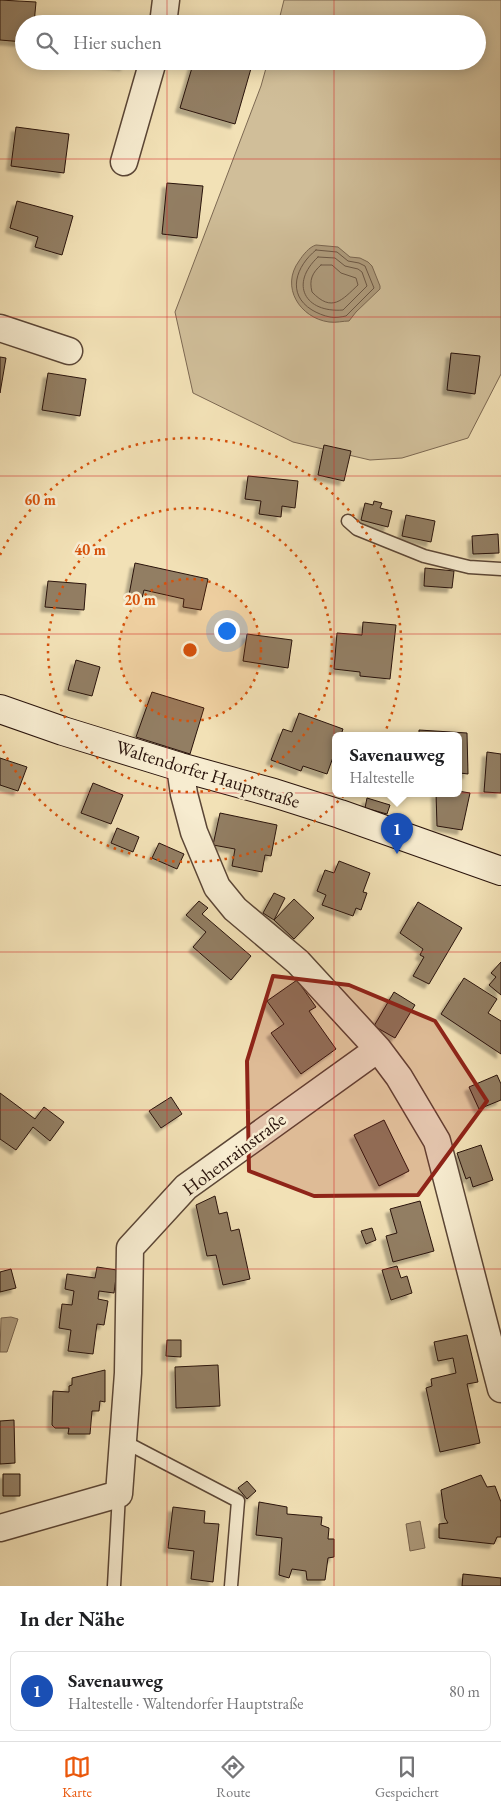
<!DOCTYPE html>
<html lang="de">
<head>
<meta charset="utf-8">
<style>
  :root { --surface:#fff; --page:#f6f6f6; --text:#202124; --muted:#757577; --line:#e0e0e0; --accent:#ea580c }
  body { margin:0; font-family:"EB Garamond",serif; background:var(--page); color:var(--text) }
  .you { position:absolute; left:226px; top:630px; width:18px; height:18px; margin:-12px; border:4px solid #fff; border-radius:50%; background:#1a73e8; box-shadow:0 0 0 8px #1a73e833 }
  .badge { display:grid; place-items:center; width:32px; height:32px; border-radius:50%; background:var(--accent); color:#fff; font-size:16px; font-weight:700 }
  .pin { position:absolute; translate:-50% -41px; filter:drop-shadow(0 1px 2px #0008) }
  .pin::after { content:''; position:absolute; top:26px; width:18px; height:15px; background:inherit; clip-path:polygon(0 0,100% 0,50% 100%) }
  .popup { position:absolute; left:332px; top:732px; width:130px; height:65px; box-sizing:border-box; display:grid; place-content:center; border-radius:8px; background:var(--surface); filter:drop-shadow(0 1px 4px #0005); font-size:16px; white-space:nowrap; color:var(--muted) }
  .popup b { font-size:19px; color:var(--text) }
  .popup::after { content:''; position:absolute; left:50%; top:100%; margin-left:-10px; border:10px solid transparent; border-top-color:var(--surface) }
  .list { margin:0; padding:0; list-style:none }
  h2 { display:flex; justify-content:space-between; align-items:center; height:65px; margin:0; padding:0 20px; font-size:21px }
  h2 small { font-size:16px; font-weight:400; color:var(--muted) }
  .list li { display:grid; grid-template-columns:32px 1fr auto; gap:15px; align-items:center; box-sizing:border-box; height:80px; margin:0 10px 10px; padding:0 10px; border:1px solid var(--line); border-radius:8px }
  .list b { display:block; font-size:19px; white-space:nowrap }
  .list p { margin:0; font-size:16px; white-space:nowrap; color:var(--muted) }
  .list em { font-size:16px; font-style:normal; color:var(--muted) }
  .icon { flex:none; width:28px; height:28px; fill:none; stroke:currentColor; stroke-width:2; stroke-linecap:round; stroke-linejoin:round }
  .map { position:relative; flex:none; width:501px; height:1586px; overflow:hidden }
  .search { position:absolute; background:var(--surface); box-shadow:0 2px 12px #0003; left:15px; right:15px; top:15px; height:55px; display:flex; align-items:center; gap:12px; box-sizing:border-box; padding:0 18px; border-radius:28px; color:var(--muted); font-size:19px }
  .sheet { height:155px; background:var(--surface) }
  nav { display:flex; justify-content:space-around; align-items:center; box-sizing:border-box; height:70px; border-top:1px solid var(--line); background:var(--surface); font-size:14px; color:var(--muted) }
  nav a { display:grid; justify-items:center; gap:2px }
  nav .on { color:var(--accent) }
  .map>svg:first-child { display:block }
  .green { fill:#d0be99; stroke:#7c6852 }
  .water { fill:#ae9b7c; stroke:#79654f }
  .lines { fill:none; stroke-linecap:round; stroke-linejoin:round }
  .shore { stroke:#6c5744; stroke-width:1 }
  .building { fill:#927e64; stroke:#29130b; filter:url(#shadow) }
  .service-casing { stroke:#5b4636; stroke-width:15 }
  .minor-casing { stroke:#5b4636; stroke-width:29 }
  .secondary-casing { stroke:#29130b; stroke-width:30 }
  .service { stroke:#f7ecd0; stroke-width:12 }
  .minor { stroke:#f7ecd0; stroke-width:26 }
  .secondary { stroke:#f7ecd0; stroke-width:28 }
  .marked { fill:#8f2418; fill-opacity:0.2; stroke:#8f2418; stroke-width:4; stroke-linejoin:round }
  .grid { fill:none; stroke:#d62828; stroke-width:1; stroke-opacity:0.55 }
  .ring { fill:none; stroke:#d5520c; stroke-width:2.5; stroke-dasharray:2.5 5 }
  .labels { text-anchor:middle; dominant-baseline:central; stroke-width:5; stroke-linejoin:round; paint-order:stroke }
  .street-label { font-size:19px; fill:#29130b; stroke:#f7ecd0 }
  .centre { fill:#d5520c; stroke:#f7ecd0; stroke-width:2.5 }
  .ring-label { font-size:15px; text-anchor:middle; font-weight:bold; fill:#d5520c; stroke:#f7ecd0; stroke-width:5; stroke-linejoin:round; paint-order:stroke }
</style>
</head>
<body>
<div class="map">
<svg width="501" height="1586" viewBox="0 0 501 1586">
  <defs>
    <filter id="shadow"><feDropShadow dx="-4.5" dy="4.5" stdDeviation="1" flood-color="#0004"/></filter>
  </defs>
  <rect width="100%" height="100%" fill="#f2e1b6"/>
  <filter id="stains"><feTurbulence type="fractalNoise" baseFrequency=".004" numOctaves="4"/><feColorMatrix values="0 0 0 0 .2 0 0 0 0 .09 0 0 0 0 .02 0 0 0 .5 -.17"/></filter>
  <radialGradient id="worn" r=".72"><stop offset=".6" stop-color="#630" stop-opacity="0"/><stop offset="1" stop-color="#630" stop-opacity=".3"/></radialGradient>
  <path class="green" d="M284,0H501V374L468,438L402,458L370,460L293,442L193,393L175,312L261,86L268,61H477V24H278Z"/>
  <path class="water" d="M316,245L338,247L350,257L360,258L368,262L372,266L380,286V289L356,312L349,321C343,321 336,323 329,322C300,318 280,287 299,261C303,255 309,247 316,245Z
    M11,1317L18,1319L7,1352H0L1,1318Z
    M420,1521L425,1548L410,1551L406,1524Z"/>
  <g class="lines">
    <path class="shore" d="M316,250L337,252L348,261L359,263L365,266L374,288L346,316C341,317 335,318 330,317C324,316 317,313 312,310C286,294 296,266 316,250Z
      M318,257L335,258L345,266L358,269L362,272L367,286L343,310C305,313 289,284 318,257Z
      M321,265H332L341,273L356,278L358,285C342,300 332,313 312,292C309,280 312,273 321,265Z"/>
  </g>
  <path class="building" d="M0,0L36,2L34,24H24V42L0,40Z
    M97,61H125V66L97,63Z
    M194,61H239L252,65L235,124L180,108Z
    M16,127L69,134L64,173L11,166Z
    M167,183L203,186L197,238L162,234Z
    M17,201L73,216L62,255L35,247L38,237L10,228Z
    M451,353L480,356L475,394L447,390Z
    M0,357L6,358L0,393Z
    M48,373L86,379L80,416L42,410Z
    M324,445L351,451L344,481L318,475Z
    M248,476L298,481L295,508L282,506L281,517L259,514L261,501L245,499Z
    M374,501L382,503L380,508L392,511L388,527L361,520L365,503L373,505Z
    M406,515L435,521L431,542L402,536Z
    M498,534L499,553L473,554L472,536Z
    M135,563L208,579L201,610L183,607L184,599L144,590L142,598L129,595Z
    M425,568L454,571L452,588L424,586Z
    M48,581L86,584L84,610L45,607Z
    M363,622L396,625L390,679L360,676V672L334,669L337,633L362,635Z
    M247,634L292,640L288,668L243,661Z
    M76,660L100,667L92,696L68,690Z
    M152,692L204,708L190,754L136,737Z
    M299,713L343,729L341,735H336V749L327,774L303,766L301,771L271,760L283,729L292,732Z
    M419,730L467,733L468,774L460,773L459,783L458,735H419Z
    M487,752L501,754V793L484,792Z
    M0,758L27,767L18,791L0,785Z
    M93,783L123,795L111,824L81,813Z
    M458,791L470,793L462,830L437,826L436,793H458Z
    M367,798L390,805L387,814L365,808Z
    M220,813L277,825L271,856L265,855L262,872L232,866L235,849L213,845Z
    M117,828L139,837L133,852L111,843Z
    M159,843L184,854L177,869L152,858Z
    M339,861L370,873L363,892L367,893L361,910L356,908L353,916L322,905L326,895L317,891L325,870L334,873Z
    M274,893L285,898L274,920L263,913Z
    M294,899L314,918L294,939L274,920Z
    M199,901L208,908L202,914L251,956L231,980L193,947L206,932L186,915Z
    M418,902L462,928L429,984L413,976L424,957L420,955L423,949L400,933Z
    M501,962V995L489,985L496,977L491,973Z
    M464,978L497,999L488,1013L501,1021V1054L441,1014Z
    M297,980L316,1007L309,1011L336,1049L301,1074L271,1033L284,1024L267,1001Z
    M394,992L415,1005L395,1038L374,1026Z
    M497,1075L501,1084V1100L479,1109L469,1087Z
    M0,1093L35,1119L44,1107L64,1122L50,1141L33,1127L16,1150L0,1139Z
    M171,1097L182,1114L161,1128L149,1111Z
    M384,1120L409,1171L379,1186L354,1135Z
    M481,1145L493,1180L473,1187L470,1177L466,1179L457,1153Z
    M215,1196L219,1214L227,1212L231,1231L239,1229L250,1279L223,1285L216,1255L207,1256L196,1205Z
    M420,1201L434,1251L393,1262L386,1236L397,1233L390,1209Z
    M372,1228L376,1240L366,1244L361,1231Z
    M397,1266L401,1278L407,1276L412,1293L391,1300L382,1270Z
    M97,1267L117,1270L114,1293L99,1291L98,1299L108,1301L104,1325L97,1324L93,1354L68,1351L71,1330L59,1328L62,1304L72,1305L74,1291L65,1289L67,1274L95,1278Z
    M11,1269L16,1288L0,1292V1272Z
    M467,1335L478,1382L467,1384L480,1443L440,1452L426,1388L432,1386L431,1379L456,1373L453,1358L438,1361L434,1342Z
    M167,1340H181V1357L166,1356Z
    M218,1365L220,1406L176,1408L175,1367Z
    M105,1370V1402L100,1401L99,1411H92L90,1434H68L69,1428H55L52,1425L53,1391L69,1392V1386L72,1385V1378Z
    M14,1420L15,1463L0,1464V1421Z
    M3,1474H20V1496H3Z
    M481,1475L487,1487L495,1486L501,1502V1537H497L494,1544L439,1538V1524L448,1523L445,1518L441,1490Z
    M247,1481L256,1491L247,1499L238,1488Z
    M259,1502L287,1507V1514L322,1517L321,1525L329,1528L328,1539H334V1557L328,1558L325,1580H307L306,1571L292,1569L289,1578L279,1575L282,1538L256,1535Z
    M173,1507L205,1511L204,1523L219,1524L213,1582L191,1579L194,1551L168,1548Z
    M463,1574L501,1578V1586H462Z"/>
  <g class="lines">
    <g class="service-casing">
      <path id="service" d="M348,521L357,529L424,556L469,567L501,569
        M123,1441L238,1501L231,1586
        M114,1586L119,1494"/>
    </g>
    <g class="minor-casing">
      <path id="minor" d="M163,24L166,0
        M124,162L153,61
        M0,328L69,351
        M180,767L184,794L194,832L217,887L235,909L298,962L378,1049L399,1077L437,1141L501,1389
        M0,1528L119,1494L128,1373L130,1248L186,1187L378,1049"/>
    </g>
    <g class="secondary-casing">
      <path id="secondary" d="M0,709L63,731L180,767L274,793L340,814L501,871"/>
    </g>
    <use href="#service" class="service"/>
    <use href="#minor" class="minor"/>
    <use href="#secondary" class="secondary"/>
  </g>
  <path class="marked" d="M273,976L349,985L435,1021L487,1101L418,1195L314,1196L249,1171L247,1061Z"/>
  <path class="grid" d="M167,0V24M334,0V24M167,61V1586M334,61V1586M0,159H501M0,317H501M0,476H501M0,634H501M0,793H501M0,952H501M0,1110H501M0,1269H501M0,1427H501"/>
  <circle cx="190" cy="650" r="71" fill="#d5520c" fill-opacity=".12"/>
  <g class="ring">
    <circle cx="190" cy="650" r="71"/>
    <circle cx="190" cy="650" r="142"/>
    <path d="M0 555A212 212 0 1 1 0 745"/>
  </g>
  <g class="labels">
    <g class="street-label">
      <text transform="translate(208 774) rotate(17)">Waltendorfer Hauptstraße</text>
      <text transform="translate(234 1154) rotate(-37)">Hohenrainstraße</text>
    </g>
  </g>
  <circle cx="190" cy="650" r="8" class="centre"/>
  <g class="ring-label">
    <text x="40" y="505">60 m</text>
    <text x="90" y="555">40 m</text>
    <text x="140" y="605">20 m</text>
  </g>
  <rect width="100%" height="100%" filter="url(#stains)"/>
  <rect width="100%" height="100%" fill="url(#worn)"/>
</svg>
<div class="you"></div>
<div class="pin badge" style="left:397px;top:854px;background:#1a4fb4">1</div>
<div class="popup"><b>Savenauweg</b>Haltestelle</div>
<div class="search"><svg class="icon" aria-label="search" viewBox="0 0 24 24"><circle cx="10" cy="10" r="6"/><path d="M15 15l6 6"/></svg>Hier suchen</div>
</div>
<section class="sheet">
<h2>In der Nähe<small></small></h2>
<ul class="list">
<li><span class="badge" style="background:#1a4fb4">1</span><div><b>Savenauweg</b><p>Haltestelle · Waltendorfer Hauptstraße</p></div><em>80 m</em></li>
</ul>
</section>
<nav>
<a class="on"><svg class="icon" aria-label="map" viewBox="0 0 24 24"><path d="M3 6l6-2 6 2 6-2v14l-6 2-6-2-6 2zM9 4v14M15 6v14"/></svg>Karte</a>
<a><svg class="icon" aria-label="directions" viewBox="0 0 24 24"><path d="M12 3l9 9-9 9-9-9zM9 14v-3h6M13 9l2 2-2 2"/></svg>Route</a>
<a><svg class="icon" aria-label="saved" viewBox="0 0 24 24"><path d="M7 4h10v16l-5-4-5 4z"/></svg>Gespeichert</a>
</nav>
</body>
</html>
